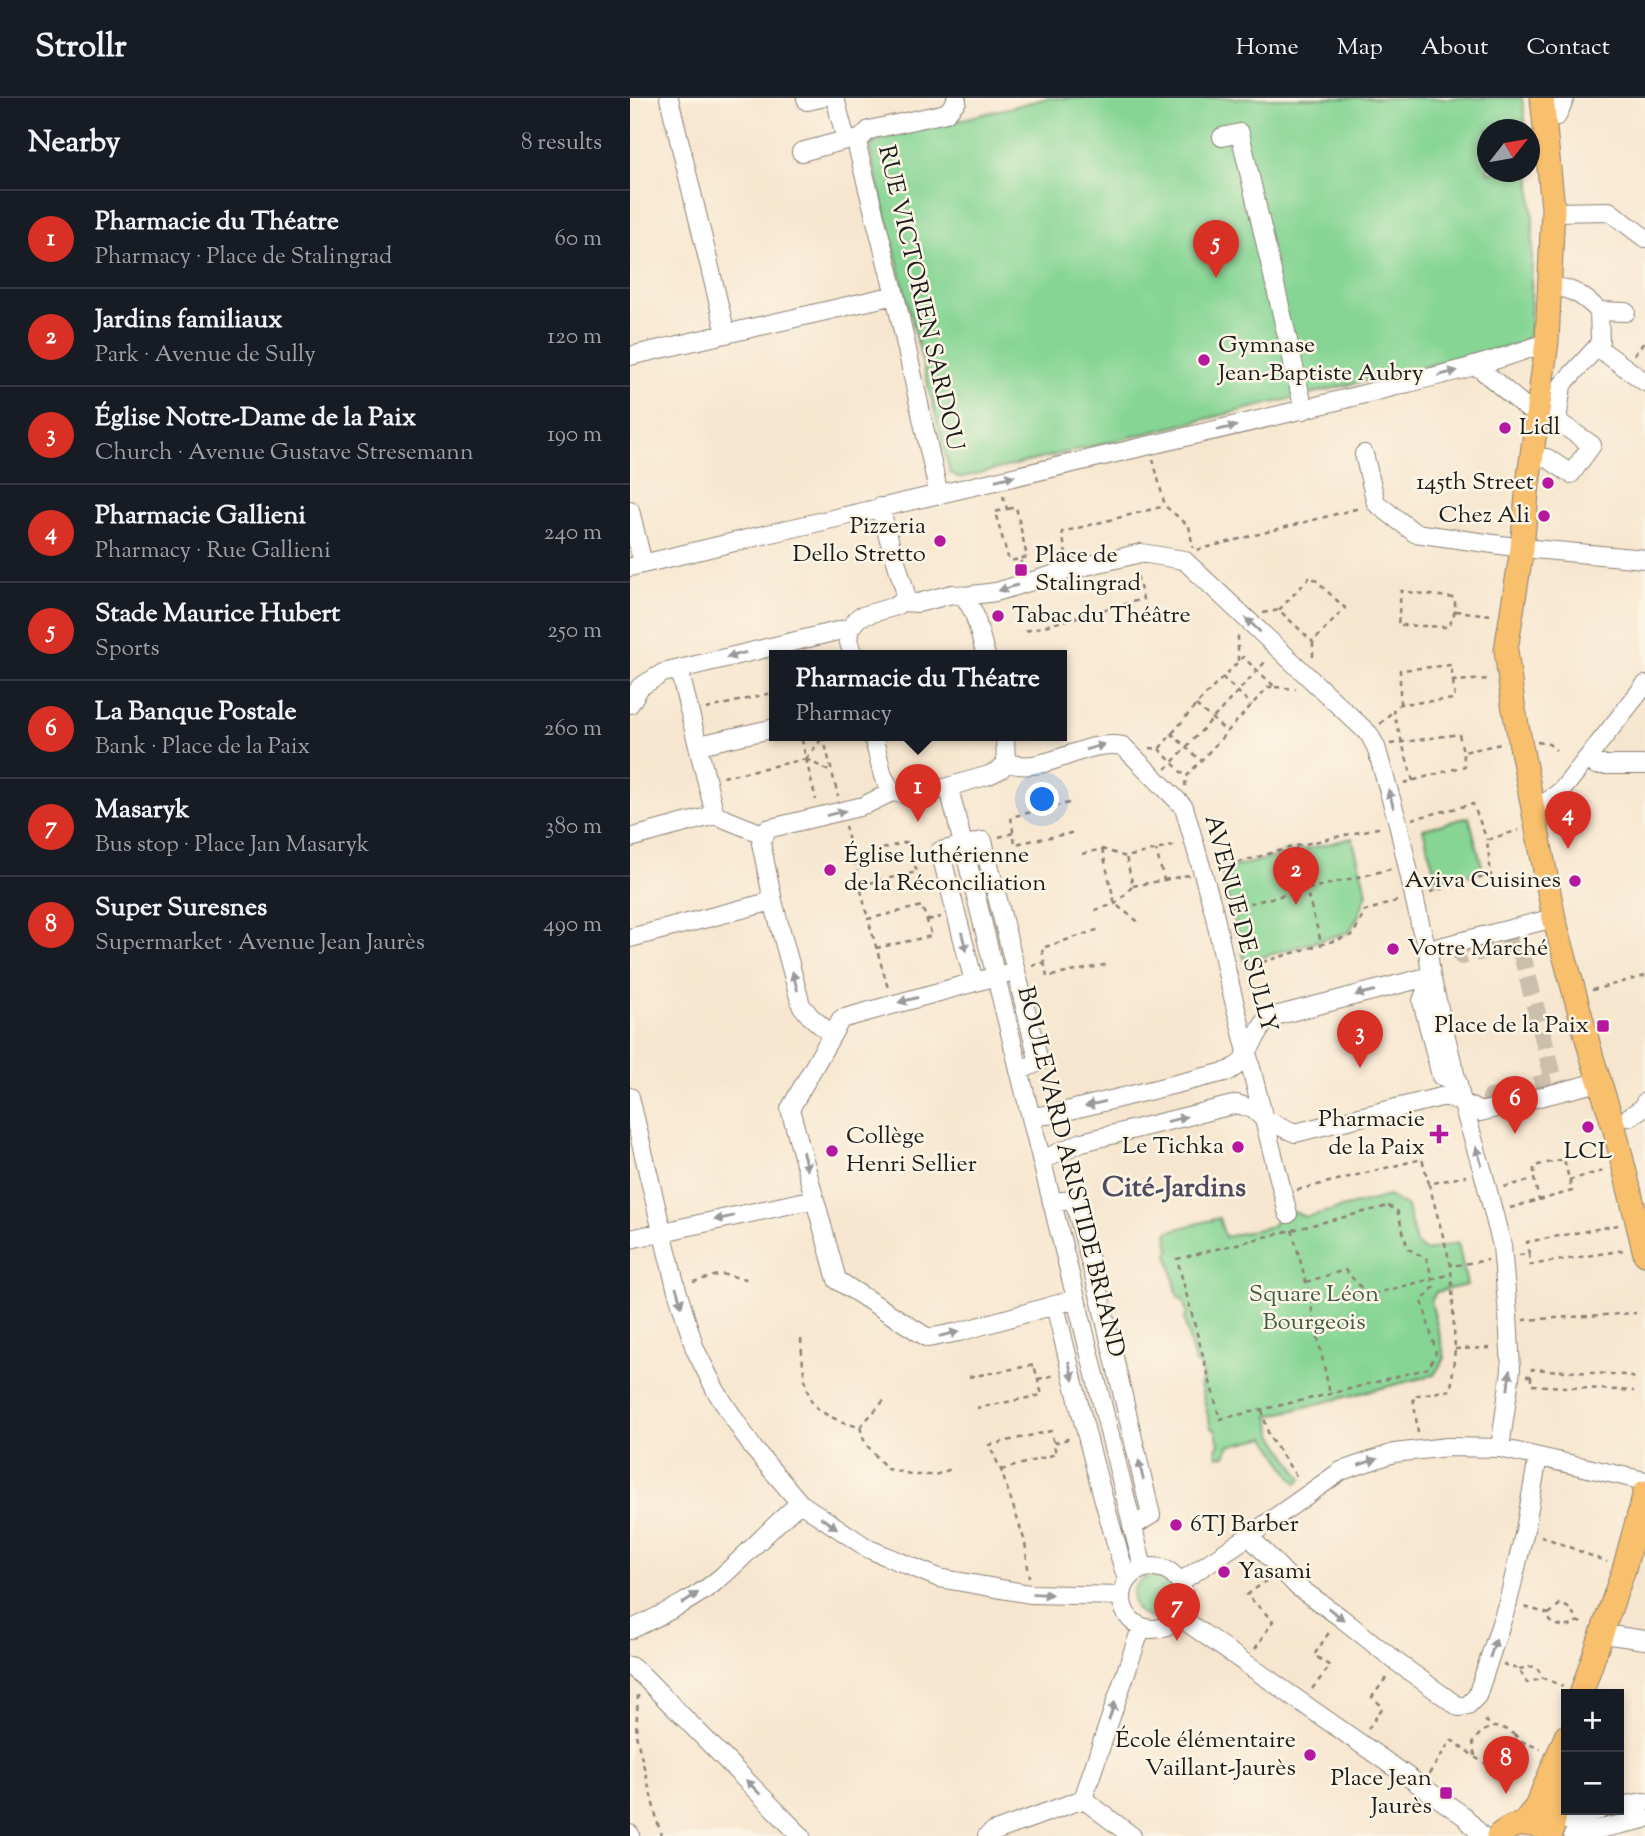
<!DOCTYPE html>
<html lang="en">
<head>
<meta charset="utf-8">
<style>
  :root { --surface:#171b24; --page:#242831; --text:#f1f3f6; --muted:#9ea1a6; --line:#363941; --accent:#d93025 }
  body { margin:0; font-family:"Sorts Mill Goudy",serif; background:var(--page); color:var(--text) }
  .controls { position:absolute; right:21px; bottom:21px; display:grid; overflow:hidden; border-radius:0px; box-shadow:0 4px 10px #0003 }
  .controls button { width:63px; height:63px; display:grid; place-items:center; padding:0; border:0; border-bottom:2px solid var(--line); background:var(--surface); color:var(--text); font:35px sans-serif }
  .compass { position:absolute; left:847px; top:21px; width:63px; height:63px; border-radius:50%; background:var(--surface); box-shadow:0 4px 10px #0003; rotate:59deg }
  .you { position:absolute; left:413px; top:702px; width:24px; height:24px; margin:-18px; border:5px solid #fff; border-radius:50%; background:#1a73e8; box-shadow:0 0 0 10px #1a73e833 }
  .badge { display:grid; place-items:center; width:46px; height:46px; border-radius:50%; background:var(--accent); color:#fff; font-size:23px; font-weight:700 }
  .pin { position:absolute; translate:-50% -58px; filter:drop-shadow(0 2px 4px #0008) }
  .pin::after { content:''; position:absolute; top:37px; width:24px; height:21px; background:inherit; clip-path:polygon(0 0,100% 0,50% 100%) }
  .popup { position:absolute; left:139px; top:552px; width:298px; height:91px; box-sizing:border-box; display:grid; place-content:center; border-radius:0px; background:var(--surface); filter:drop-shadow(0 2px 5px #0005); font-size:23px; white-space:nowrap; color:var(--muted) }
  .popup b { font-size:26px; color:var(--text) }
  .popup::after { content:''; position:absolute; left:50%; top:100%; margin-left:-14px; border:14px solid transparent; border-top-color:var(--surface) }
  .list { margin:0; padding:0; list-style:none }
  h2 { display:flex; justify-content:space-between; align-items:center; height:91px; margin:0; padding:0 28px; font-size:30px }
  h2 small { font-size:23px; font-weight:400; color:var(--muted) }
  .list li { display:grid; grid-template-columns:46px 1fr auto; gap:21px; align-items:center; box-sizing:border-box; height:98px; padding:0 28px; border-top:2px solid var(--line) }
  .list b { display:block; font-size:26px; white-space:nowrap }
  .list p { margin:0; font-size:23px; white-space:nowrap; color:var(--muted) }
  .list em { font-size:23px; font-style:normal; color:var(--muted) }
  .map { position:relative; flex:none; width:1015px; height:1738px; overflow:hidden }
  header { display:flex; align-items:center; gap:42px; box-sizing:border-box; height:98px; padding:0 35px; background:var(--surface); border-bottom:2px solid var(--line) }
  header strong { font-size:33px }
  nav { display:flex; gap:38px; margin-inline-start:auto; font-size:24px }
  main { display:flex }
  aside { flex:1; background:var(--surface) }
  .map>svg:first-child { display:block }
  .green { fill:#86d594; stroke:#517858; stroke-width:2 }
  .lines { fill:none; stroke-linecap:round; stroke-linejoin:round }
  .minor-tunnel { stroke:#cbbeab; stroke-width:18; stroke-dasharray:18 9; stroke-linecap:butt }
  .minor-casing { stroke:#8a8176; stroke-width:20 }
  .major-casing { stroke:#8a8176; stroke-width:25 }
  .path { stroke:#8a8176; stroke-width:2.5; stroke-dasharray:5 5; stroke-linecap:butt }
  .minor { stroke:#fff; stroke-width:18 }
  .major { stroke:#f8bf6c; stroke-width:23 }
  .oneway { fill:#999 }
  .poi-dot { fill:#b5179e; stroke:#fcf5e5; stroke-width:2.5 }
  .labels { text-anchor:middle; dominant-baseline:central; stroke-width:5; stroke-linejoin:round; paint-order:stroke }
  .street-label { font-size:24px; fill:#1c1c1c; stroke:#fcf5e5 }
  .poi-label { font-size:24px; fill:#1c1c1c; stroke:#fcf5e5; text-anchor:start }
  .park-label { font-size:24px; fill:#415d46; stroke:#fcf5e5 }
  .quarter-label { font-size:28px; font-weight:bold; fill:#4f4b61; stroke:#fcf5e5 }
</style>
</head>
<body>
<header>
<strong>Strollr</strong>
<nav><a>Home</a><a>Map</a><a>About</a><a>Contact</a></nav>
</header>
<main>
<aside>
<h2>Nearby<small>8 results</small></h2>
<ul class="list">
<li><span class="badge">1</span><div><b>Pharmacie du Théatre</b><p>Pharmacy · Place de Stalingrad</p></div><em>60 m</em></li>
<li><span class="badge">2</span><div><b>Jardins familiaux</b><p>Park · Avenue de Sully</p></div><em>120 m</em></li>
<li><span class="badge">3</span><div><b>Église Notre-Dame de la Paix</b><p>Church · Avenue Gustave Stresemann</p></div><em>190 m</em></li>
<li><span class="badge">4</span><div><b>Pharmacie Gallieni</b><p>Pharmacy · Rue Gallieni</p></div><em>240 m</em></li>
<li><span class="badge">5</span><div><b>Stade Maurice Hubert</b><p>Sports</p></div><em>250 m</em></li>
<li><span class="badge">6</span><div><b>La Banque Postale</b><p>Bank · Place de la Paix</p></div><em>260 m</em></li>
<li><span class="badge">7</span><div><b>Masaryk</b><p>Bus stop · Place Jan Masaryk</p></div><em>380 m</em></li>
<li><span class="badge">8</span><div><b>Super Suresnes</b><p>Supermarket · Avenue Jean Jaurès</p></div><em>490 m</em></li>
</ul>
</aside>
<div class="map">
<svg width="1015" height="1738" viewBox="0 0 1015 1738">
  <rect width="100%" height="100%" fill="#fcf5e5"/>
  <filter id="ink" filterUnits="userSpaceOnUse"><feTurbulence type="fractalNoise" baseFrequency=".0143" numOctaves="2"/><feDisplacementMap in="SourceGraphic" scale="14" xChannelSelector="R" yChannelSelector="G"/><feConvolveMatrix kernelMatrix="1 2 1 2 8 2 1 2 1" color-interpolation-filters="sRGB"/></filter>
  <filter id="wash" filterUnits="userSpaceOnUse"><feTurbulence type="fractalNoise" baseFrequency=".00686" numOctaves="4" result="noise"/><feDisplacementMap in="SourceGraphic" scale="28" xChannelSelector="R" yChannelSelector="G"/><feGaussianBlur stdDeviation="1.57" result="paint"/><feColorMatrix in="noise" values="0 0 0 0 0 0 0 0 0 0 0 0 0 0 0 0 0 1.4 0 .05"/><feComposite in="paint" operator="in"/></filter>
  <g filter="url(#wash)">
    <rect width="100%" height="100%" fill="#f7e6cf"/>
    <path class="green" d="M418,0H892L896,31L858,32V74H900V68L903,124L900,236L892,245L330,380L320,375L240,54L244,43Z
      M839,719L853,772L807,784L793,731Z
      M722,740L737,795L728,819L719,834L615,864L591,772Z
      M759,1098L777,1109L786,1146L795,1153L828,1145L837,1187L806,1194L801,1203L815,1260L804,1277L639,1318L643,1336L672,1381L666,1385L636,1339L598,1348L596,1357L588,1359L586,1351L589,1346L586,1333L581,1330L570,1286L573,1281L570,1268L565,1265L554,1221L557,1216L553,1202L548,1199L538,1156L540,1151L537,1137L539,1133L589,1120L595,1139L642,1128L648,1119L665,1114L675,1119Z
      M503 1499a21 21 0 1 1 42 0a21 21 0 1 1-42 0Z"/>
  </g>
  <g filter="url(#ink)">
    <g class="lines">
      <path class="minor-tunnel" d="M825,846L832,858L889,845L924,982L861,1000L858,1013"/>
      <g class="minor-casing">
        <path id="minor" d="M39,0L96,236
          M176,0L177,3L191,0
          M205,0L216,42
          M914,19L927,18L935,0
          M592,39L610,35L674,312
          M171,54L216,42H229
          M923,114L979,113L1015,140
          M920,189C941,189 954,198 969,213L996,214
          M967,249L1015,284
          M0,258L265,197
          M847,268L899,312L908,313
          M734,356L746,405L785,435L892,450L1015,461
          M903,359L917,360L941,376L962,347L927,323L932,287L967,249L970,243L969,213
          M309,397L265,197L228,52L229,42L239,32L316,15L327,3L326,0
          M250,409L260,445
          M0,412L13,466
          M263,453L275,493L272,504
          M0,469C189,423 379,380 568,336C636,321 703,304 770,287C819,275 869,263 917,244
          M334,498L344,515L356,558
          M223,558L218,541L220,530L229,519L266,508L272,504L288,505L322,496L334,498L366,494L439,472L511,455L554,462L739,636L746,649L768,725L791,830L798,852L801,878L832,1004L853,1074L872,1148L878,1217L881,1272L870,1350
          M0,606L10,589L33,575L220,530
          M243,638L253,678L262,694L287,698L359,677L371,671L376,664L375,638
          M69,647L145,630
          M957,661L966,667H1015
          M376,664C415,679 453,640 493,648L554,709L584,814L597,875L658,1116
          M319,690L513,1470
          M237,706L262,694
          M903,707L918,703L932,692L1015,587
          M85,717L135,737
          M0,740L85,717L49,571
          M0,840L143,803
          M798,852L924,820
          M385,873L211,921L160,1011L207,1182L298,1240L329,1234L446,1201
          M801,878L792,903L811,978L828,985
          M344,884L310,753L353,743L409,964L389,973
          M202,937L180,918L171,907L143,803L131,745L137,731L229,709
          M0,999L32,1133L46,1189L65,1251L86,1293L123,1350L170,1405L239,1451L309,1480L400,1496L492,1498
          M401,1019L424,1016L599,973L611,965L637,920L801,878
          M999,1019L1014,1009L1015,1004
          M412,1062L452,1044L607,1006L623,1011L634,1021L665,1035L815,998L832,1004L850,1014L969,984
          M422,1104L444,1102L470,1200L521,1417L502,1429
          M0,1141L185,1101
          M425,1207C447,1299 469,1391 497,1482
          M619,1438L668,1489L710,1519L768,1565L829,1609L838,1607L847,1598L878,1504L895,1432L908,1359
          M492 1500a31 31 0 1 1 62 0a31 31 0 1 1-62 0Z
          M550,1484L619,1438L711,1373L764,1355L817,1349L870,1350L1015,1383
          M548,1518L834,1718L852,1738
          M0,1532C31,1517 64,1502 90,1480C118,1456 142,1428 170,1405
          M973,1536L1015,1542
          M0,1568L13,1578L171,1738
          M453,1701L511,1530
          M453,1701L502,1738
          M989,1708L1015,1704
          M923,1725L970,1712
          M0,1736V1738
          M943,1737L1015,1721
          M357,1738L363,1734L453,1701"/>
      </g>
      <g class="major-casing">
        <path id="major" d="M912,0L923,110L917,244L898,386L892,450L876,552L883,606L924,820L963,963L984,1029L1015,1156
          M951,1596L994,1471L1015,1394
          M892,1726L906,1709L936,1638
          M868,1738C879,1727 892,1724 907,1728
          M921,1738L934,1669"/>
      </g>
      <path class="path" d="M1004,257L1015,243
        M523,361L535,408L559,428L563,450
        M373,398L377,411L365,414L379,463L390,461L392,468
        M378,411L386,409L397,459L390,461
        M567,452L730,410
        M436,457L432,434L535,408
        M649,512L681,478L715,510L683,544V562
        M825,513L819,529L768,527L771,493L825,500V513L862,517
        M633,515L649,512L683,544
        M396,533L513,501L506,473
        M592,579L622,607
        M645,589L666,591
        M770,606V572L821,567L823,583L861,581
        M566,607L597,634
        M76,611L145,594
        M750,626L763,613
        M541,635L571,663
        M193,638L208,698
        M907,644L919,646L926,652
        M760,646L829,636L833,654
        M520,650L529,651L566,607L608,564
        M529,651L556,679
        M176,661L186,702
        M176,661L201,674
        M176,661L193,639
        M536,671L636,563
        M93,679L176,661L171,638
        M783,683L763,613L770,606L825,601L823,583
        M774,685L835,668L833,654L871,646
        M555,688L556,679L638,589H645L613,559L608,564V537
        M439,705L381,719L385,746L446,734
        M782,721L843,706L857,742
        M215,728L223,759
        M369,739L383,735
        M666,749L676,791L692,847
        M472,751L485,806L510,825
        M452,756L472,751L496,759L547,747
        M282,761L296,757
        M589,770L666,748L752,729
        M534,782L559,777
        M230,787L287,774L277,744L223,759L238,821
        M503,788L534,782L526,752
        M800,794L861,777L857,742L889,732
        M600,810L761,771
        M465,812L485,806L503,788L496,759
        M298,822L311,819
        M246,850L302,838L292,808L238,821L258,890
        M414,864L417,879L479,866
        M402,868L414,864L412,850L470,831
        M613,870L723,837L735,813L770,802
        M962,892L1015,878
        M939,1082L976,1072
        M799,1086L821,1168L858,1162
        M874,1089L904,1081
        M667,1092L792,1061L799,1086L836,1078
        M758,1108L767,1112L778,1151L797,1161L804,1189L792,1203L806,1254L799,1270L700,1296L590,1321L547,1161Z
        M880,1110L942,1093L934,1061L904,1068V1081L909,1102
        M662,1132L676,1184L700,1296
        M899,1156L897,1144L988,1127
        M889,1157L899,1156L900,1167L995,1152
        M63,1184L91,1176L121,1182
        M676,1184L715,1172L738,1197L822,1176
        M893,1222L1006,1215
        M171,1241C172,1257 174,1295 184,1307C194,1318 216,1326 230,1329L257,1299
        M825,1251L864,1250
        M896,1278H901L902,1271L995,1277L1005,1280
        M901,1278V1287L1004,1293
        M339,1279L404,1267L412,1297L347,1310
        M408,1281L425,1277
        M632,1312L639,1338L669,1382
        M230,1329L235,1345L257,1371L285,1377H305L321,1371
        M788,1335L783,1298L821,1292L825,1251L821,1168
        M424,1345L441,1340
        M371,1372L426,1356L421,1333L359,1347L371,1372L395,1444L399,1479
        M911,1438L977,1464
        M895,1509L919,1516L920,1523C928,1529 934,1529 944,1527L947,1523
        M919,1516L930,1506C940,1509 943,1514 947,1523L955,1527
        M625,1551L643,1523L617,1497L637,1482
        M873,1566L889,1571L897,1585L913,1580
        M889,1571L906,1568L913,1580L933,1588
        M682,1591L700,1568L684,1557L700,1533
        M8,1597L6,1637L31,1738
        M738,1631L753,1609L742,1599L759,1576
        M884,1636L893,1644L911,1651
        M845,1658L843,1644L852,1633L862,1630
        M799,1676L821,1642C830,1647 851,1665 859,1667C878,1671 883,1649 884,1636L873,1630L863,1629L851,1619"/>
      <use href="#minor" class="minor"/>
      <use href="#major" class="major"/>
    </g>
    <defs><path id="oneway-solid" d="M-6-.8H1V-3.2L6.5 0L1 3.2V.8H-6Z" transform="scale(1.75)"/></defs>
    <g class="oneway">
      <use href="#oneway-solid" transform="translate(818 275) rotate(-14)"/>
      <use href="#oneway-solid" transform="translate(597 330) rotate(-13)"/>
      <use href="#oneway-solid" transform="translate(375 380) rotate(-13)"/>
      <use href="#oneway-solid" transform="translate(378 490) rotate(163)"/>
      <use href="#oneway-solid" transform="translate(623 527) rotate(-137)"/>
      <use href="#oneway-solid" transform="translate(106 557) rotate(166)"/>
      <use href="#oneway-solid" transform="translate(465 649) rotate(-16)"/>
      <use href="#oneway-solid" transform="translate(761 701) rotate(-106)"/>
      <use href="#oneway-solid" transform="translate(206 715) rotate(-14)"/>
      <use href="#oneway-solid" transform="translate(334 844) rotate(76)"/>
      <use href="#oneway-solid" transform="translate(165 883) rotate(-105)"/>
      <use href="#oneway-solid" transform="translate(735 895) rotate(166)"/>
      <use href="#oneway-solid" transform="translate(278 902) rotate(165)"/>
      <use href="#oneway-solid" transform="translate(465 1006) rotate(166)"/>
      <use href="#oneway-solid" transform="translate(547 1021) rotate(-14)"/>
      <use href="#oneway-solid" transform="translate(849 1058) rotate(-106)"/>
      <use href="#oneway-solid" transform="translate(175 1063) rotate(75)"/>
      <use href="#oneway-solid" transform="translate(94 1120) rotate(168)"/>
      <use href="#oneway-solid" transform="translate(49 1199) rotate(73)"/>
      <use href="#oneway-solid" transform="translate(319 1236) rotate(-13)"/>
      <use href="#oneway-solid" transform="translate(441 1273) rotate(76)"/>
      <use href="#oneway-solid" transform="translate(879 1282) rotate(-83)"/>
      <use href="#oneway-solid" transform="translate(738 1364) rotate(-19)"/>
      <use href="#oneway-solid" transform="translate(511 1372) rotate(-103)"/>
      <use href="#oneway-solid" transform="translate(199 1425) rotate(34)"/>
      <use href="#oneway-solid" transform="translate(412 1496) rotate(2)"/>
      <use href="#oneway-solid" transform="translate(60 1500) rotate(-33)"/>
      <use href="#oneway-solid" transform="translate(706 1516) rotate(37)"/>
      <use href="#oneway-solid" transform="translate(863 1550) rotate(-72)"/>
      <use href="#oneway-solid" transform="translate(482 1613) rotate(-71)"/>
      <use href="#oneway-solid" transform="translate(123 1689) rotate(-135)"/>
    </g>
  </g>
  <g class="poi-dot">
    <circle cx="574" cy="262" r="7"/>
    <circle cx="875" cy="330" r="7"/>
    <circle cx="918" cy="385" r="7"/>
    <circle cx="914" cy="418" r="7"/>
    <circle cx="310" cy="443" r="7"/>
    <rect x="384" y="465" width="14" height="14" rx="3.5"/>
    <circle cx="368" cy="518" r="7"/>
    <circle cx="200" cy="772" r="7"/>
    <circle cx="945" cy="783" r="7"/>
    <circle cx="763" cy="851" r="7"/>
    <rect x="966" y="921" width="14" height="14" rx="3.5"/>
    <circle cx="958" cy="1029" r="7"/>
    <path d="M805.5 1025.5h7v7h7v7h-7v7h-7v-7h-7v-7h7z"/>
    <circle cx="608" cy="1049" r="7"/>
    <circle cx="202" cy="1053" r="7"/>
    <circle cx="546" cy="1427" r="7"/>
    <circle cx="594" cy="1474" r="7"/>
    <circle cx="680" cy="1657" r="7"/>
    <rect x="809" y="1688" width="14" height="14" rx="3.5"/>
  </g>
  <g class="labels">
    <g class="street-label">
      <text transform="translate(290 200) rotate(77)">RUE VICTORIEN SARDOU</text>
      <text transform="translate(610 826) rotate(75)">AVENUE DE SULLY</text>
      <text transform="translate(440 1074) rotate(76)">BOULEVARD ARISTIDE BRIAND</text>
    </g>
    <g class="poi-label">
      <text x="588" y="248">Gymnase<tspan x="588" dy="28">Jean-Baptiste Aubry</tspan></text>
      <text x="889" y="330">Lidl</text>
      <text x="904" y="385" text-anchor="end">145th Street</text>
      <text x="900" y="418" text-anchor="end">Chez Ali</text>
      <text x="296" y="429" text-anchor="end">Pizzeria<tspan x="296" dy="28">Dello Stretto</tspan></text>
      <text x="405" y="458">Place de<tspan x="405" dy="28">Stalingrad</tspan></text>
      <text x="382" y="518">Tabac du Théâtre</text>
      <text x="214" y="758">Église luthérienne<tspan x="214" dy="28">de la Réconciliation</tspan></text>
      <text x="931" y="783" text-anchor="end">Aviva Cuisines</text>
      <text x="777" y="851">Votre Marché</text>
      <text x="959" y="928" text-anchor="end">Place de la Paix</text>
      <text x="795" y="1022" text-anchor="end">Pharmacie<tspan x="795" dy="28">de la Paix</tspan></text>
      <text x="216" y="1039">Collège<tspan x="216" dy="28">Henri Sellier</tspan></text>
      <text x="594" y="1049" text-anchor="end">Le Tichka</text>
      <text x="958" y="1054" text-anchor="middle">LCL</text>
      <text x="560" y="1427">6TJ Barber</text>
      <text x="608" y="1474">Yasami</text>
      <text x="666" y="1643" text-anchor="end">École élémentaire<tspan x="666" dy="28">Vaillant-Jaurès</tspan></text>
      <text x="802" y="1681" text-anchor="end">Place Jean<tspan x="802" dy="28">Jaurès</tspan></text>
    </g>
    <g class="park-label">
      <text x="684" y="1197">Square Léon<tspan x="684" dy="28">Bourgeois</tspan></text>
    </g>
    <g class="quarter-label">
      <text x="544" y="1091">Cité-Jardins</text>
    </g>
  </g>
</svg>
<div class="controls">
<button>+</button>
<button>−</button>
</div>
<svg class="compass" viewBox="-18 -18 36 36"><path d="M0-13l5 13h-10z" fill="#e53935"/><path d="M0 13l5-13h-10z" fill="#9ea1a6"/></svg>
<div class="you"></div>
<div class="pin badge" style="left:288px;top:724px">1</div>
<div class="popup"><b>Pharmacie du Théatre</b>Pharmacy</div>
<div class="pin badge" style="left:666px;top:807px">2</div>
<div class="pin badge" style="left:730px;top:970px">3</div>
<div class="pin badge" style="left:938px;top:751px">4</div>
<div class="pin badge" style="left:586px;top:180px">5</div>
<div class="pin badge" style="left:885px;top:1036px">6</div>
<div class="pin badge" style="left:547px;top:1543px">7</div>
<div class="pin badge" style="left:876px;top:1696px">8</div>
</div>
</main>
</body>
</html>
